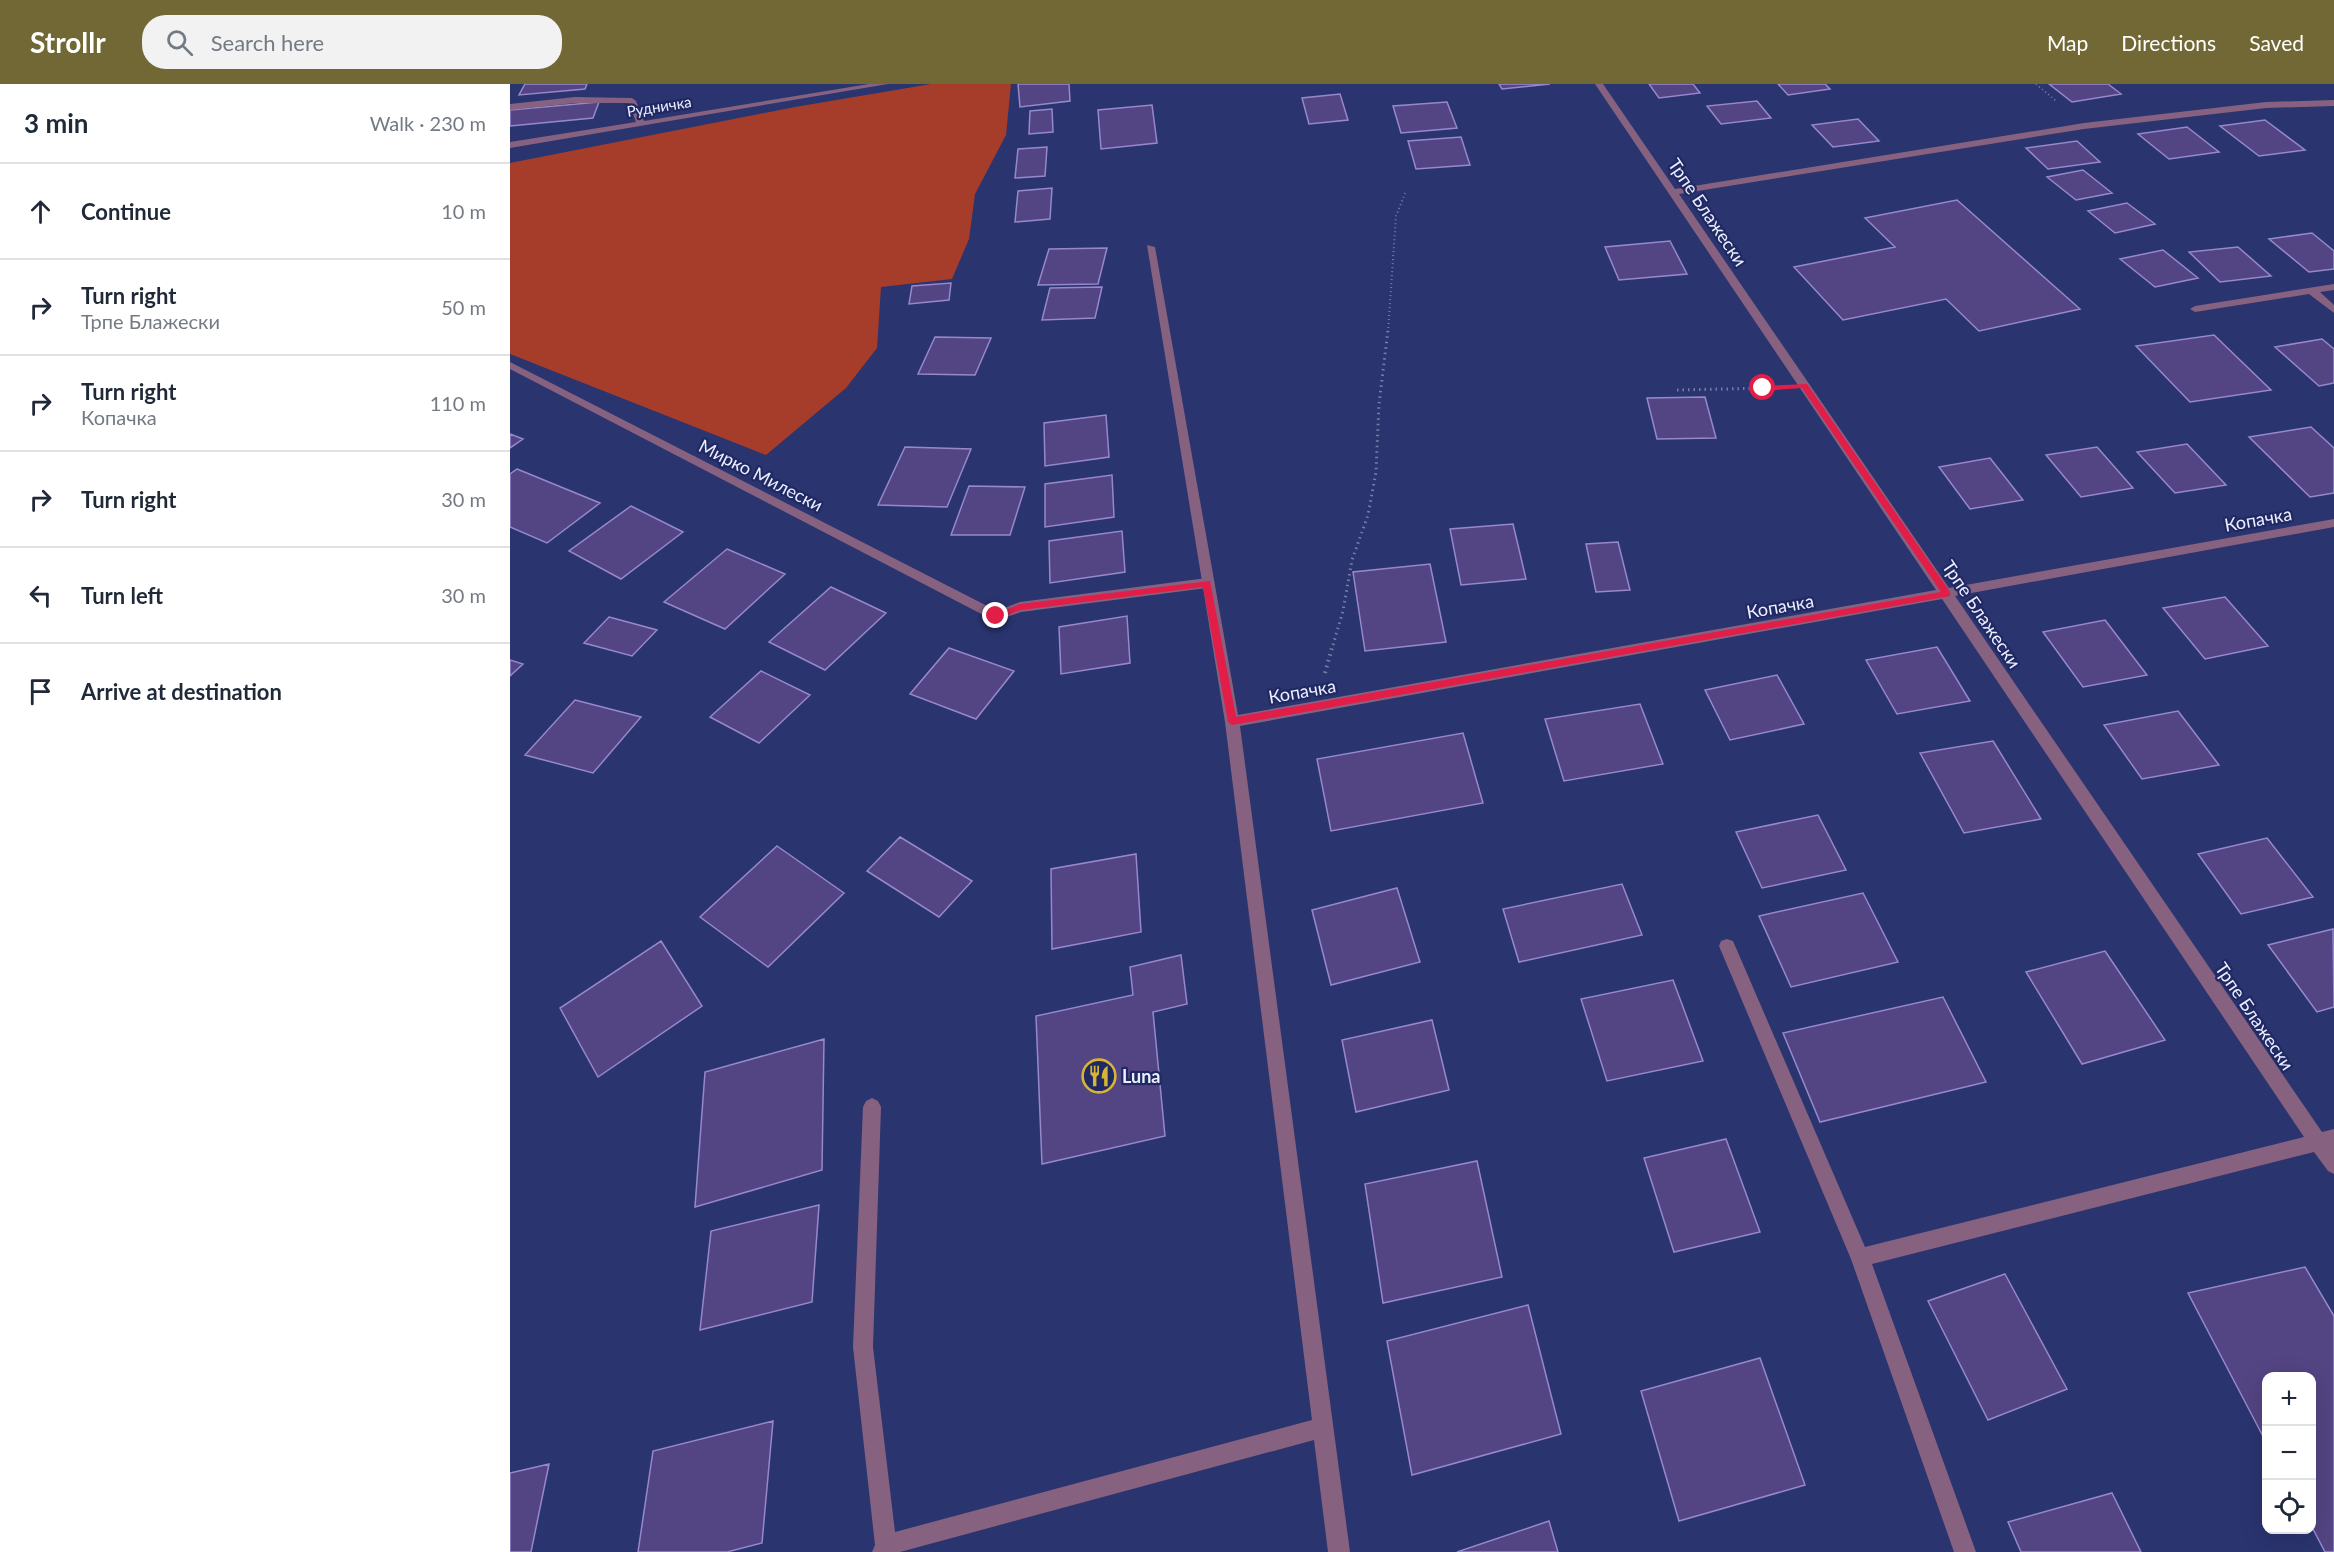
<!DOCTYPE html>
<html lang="en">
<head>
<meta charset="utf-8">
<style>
  :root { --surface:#fff; --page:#f2f2f3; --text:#1f2937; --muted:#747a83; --line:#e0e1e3; --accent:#726836 }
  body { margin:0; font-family:Lato,sans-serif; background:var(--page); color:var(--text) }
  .controls { position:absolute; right:18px; bottom:18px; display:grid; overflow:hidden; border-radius:12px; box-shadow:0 6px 24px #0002 }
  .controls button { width:54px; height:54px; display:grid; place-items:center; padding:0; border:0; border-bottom:2px solid var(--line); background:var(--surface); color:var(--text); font:30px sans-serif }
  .stop { position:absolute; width:18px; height:18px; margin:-14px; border:4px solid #e11d48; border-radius:50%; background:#fff }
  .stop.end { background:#e11d48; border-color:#fff; box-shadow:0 2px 6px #0008 }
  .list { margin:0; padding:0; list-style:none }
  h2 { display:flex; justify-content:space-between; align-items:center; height:78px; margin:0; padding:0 24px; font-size:26px }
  h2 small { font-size:20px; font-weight:400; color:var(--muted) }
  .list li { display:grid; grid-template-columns:39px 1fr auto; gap:18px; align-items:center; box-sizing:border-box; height:96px; padding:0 24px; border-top:2px solid var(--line) }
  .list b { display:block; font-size:22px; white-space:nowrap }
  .list p { margin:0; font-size:20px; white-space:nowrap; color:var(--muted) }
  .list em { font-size:20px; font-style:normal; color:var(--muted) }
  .icon { flex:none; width:33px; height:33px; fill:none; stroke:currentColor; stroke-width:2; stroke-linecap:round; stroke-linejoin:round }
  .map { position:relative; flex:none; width:1824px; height:1468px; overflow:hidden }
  header { display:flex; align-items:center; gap:36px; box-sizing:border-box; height:84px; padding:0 30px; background:var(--accent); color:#fff }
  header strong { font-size:28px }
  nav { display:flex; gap:33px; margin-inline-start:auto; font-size:21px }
  .search { width:420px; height:54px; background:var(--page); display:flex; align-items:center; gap:15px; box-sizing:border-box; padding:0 21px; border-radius:24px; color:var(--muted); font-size:22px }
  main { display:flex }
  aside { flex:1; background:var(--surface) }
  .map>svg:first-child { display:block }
  .green { fill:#a63d2a }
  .building { fill:#534483; stroke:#9788ce; stroke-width:1.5 }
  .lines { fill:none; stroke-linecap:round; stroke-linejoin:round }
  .path-far2 { stroke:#767ea7; stroke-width:2; stroke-dasharray:1 3; stroke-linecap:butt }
  .path-far1 { stroke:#767ea7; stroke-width:3; stroke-dasharray:1.5 4; stroke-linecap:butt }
  .path { stroke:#767ea7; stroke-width:4; stroke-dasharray:1.5 4.5; stroke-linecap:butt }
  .pedestrian { fill:#876180; fill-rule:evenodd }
  .minor { fill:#876180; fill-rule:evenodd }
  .route { fill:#e11d48 }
  .labels { text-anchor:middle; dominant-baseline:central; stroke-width:4.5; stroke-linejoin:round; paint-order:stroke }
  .far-street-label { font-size:15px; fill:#ebeffe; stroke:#202963 }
  .street-label { font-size:18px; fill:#ebeffe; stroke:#202963 }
  .poi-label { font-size:18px; font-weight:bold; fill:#ebeffe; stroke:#202963; text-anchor:start }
</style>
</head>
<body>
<header>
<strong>Strollr</strong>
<div class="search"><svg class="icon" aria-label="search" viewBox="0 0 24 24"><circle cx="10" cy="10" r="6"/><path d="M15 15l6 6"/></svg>Search here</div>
<nav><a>Map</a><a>Directions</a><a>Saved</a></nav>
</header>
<main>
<aside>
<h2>3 min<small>Walk · 230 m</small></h2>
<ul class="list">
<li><svg class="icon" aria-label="ahead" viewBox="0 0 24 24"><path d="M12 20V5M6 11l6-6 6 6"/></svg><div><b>Continue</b></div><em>10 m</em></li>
<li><svg class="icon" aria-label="right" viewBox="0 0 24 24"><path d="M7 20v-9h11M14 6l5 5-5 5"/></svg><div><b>Turn right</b><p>Трпе Блажески</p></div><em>50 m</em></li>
<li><svg class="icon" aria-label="right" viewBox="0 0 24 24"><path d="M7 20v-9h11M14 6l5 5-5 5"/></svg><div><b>Turn right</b><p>Копачка</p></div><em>110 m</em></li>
<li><svg class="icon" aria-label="right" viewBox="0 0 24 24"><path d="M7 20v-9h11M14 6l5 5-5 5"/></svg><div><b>Turn right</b></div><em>30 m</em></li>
<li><svg class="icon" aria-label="left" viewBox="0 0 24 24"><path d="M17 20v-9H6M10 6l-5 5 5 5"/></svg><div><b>Turn left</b></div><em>30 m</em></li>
<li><svg class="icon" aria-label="arrive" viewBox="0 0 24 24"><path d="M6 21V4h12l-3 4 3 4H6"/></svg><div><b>Arrive at destination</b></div></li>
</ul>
</aside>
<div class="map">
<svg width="1824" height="1468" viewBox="0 0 1824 1468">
  <rect width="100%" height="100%" fill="#2a346f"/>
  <path class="green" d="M421,0H501L496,51L465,110L459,155L442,195L371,203L367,264L336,304L256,371L0,270V79L285,23Z"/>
  <path class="building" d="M15,0H77L75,5L9,11Z
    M508,0H559L560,17L510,23Z
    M989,0H1040L992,5Z
    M1139,0H1183L1190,9L1149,14Z
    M1268,0H1315L1320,5L1278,11Z
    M1539,0H1598L1611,10L1562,18Z
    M830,10L838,36L799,40L792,14Z
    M1247,17L1261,34L1211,40L1197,22Z
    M89,18L83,34L0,42V26Z
    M937,18L947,44L891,49L883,22Z
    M642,21L647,59L591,65L588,26Z
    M542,25L543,48L519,50L520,27Z
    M1348,35L1369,57L1323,63L1302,41Z
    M1755,36L1795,66L1749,72L1710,42Z
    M1677,43L1709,68L1659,75L1628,50Z
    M951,53L960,81L906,85L898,57Z
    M1567,57L1590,78L1538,85L1516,64Z
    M537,63L535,92L505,94L508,65Z
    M1573,86L1602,109L1566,116L1537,93Z
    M542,104L540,135L505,138L508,107Z
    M1447,116L1570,225L1469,247L1436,215L1333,236L1284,183L1385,163L1355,134Z
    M1617,119L1645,140L1605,149L1578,127Z
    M1802,149L1824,167V185L1799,188L1759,155Z
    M1160,157L1177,190L1109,196L1095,163Z
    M1728,163L1761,192L1710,198L1679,168Z
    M597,164L588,200L528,201L539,165Z
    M1653,166L1688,194L1645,203L1610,175Z
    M441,199L439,216L399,220L402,202Z
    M592,203L585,234L532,236L540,204Z
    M1704,251L1761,306L1680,318L1626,262Z
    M425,253L481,254L465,291L408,290Z
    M1812,255L1824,265V299L1809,302L1765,263Z
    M1195,313L1206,354L1147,355L1137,314Z
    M596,331L599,373L535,382L534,339Z
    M1801,343L1824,364V409L1800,413L1739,353Z
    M0,350L13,355L0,364Z
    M1677,360L1716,401L1665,409L1627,368Z
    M395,363L461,365L437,423L368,421Z
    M1587,363L1623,404L1571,413L1536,371Z
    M1480,374L1513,416L1460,425L1429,383Z
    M7,385L90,419L37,459L0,443V390Z
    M602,391L604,433L535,443V400Z
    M459,402L515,403L500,451H441Z
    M121,422L173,448L111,495L59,467Z
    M1003,440L1016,495L951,501L940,445Z
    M612,447L615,488L540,499L539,457Z
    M1108,458L1120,506L1086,508L1076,460Z
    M217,465L275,490L215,545L154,518Z
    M920,480L936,558L855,567L843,488Z
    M321,503L376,529L315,586L259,558Z
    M1715,513L1758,562L1695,575L1653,524Z
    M617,532L620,579L551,590L549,543Z
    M99,533L147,546L122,572L74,559Z
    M1595,536L1637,591L1573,603L1533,548Z
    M1427,563L1460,617L1387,630L1356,576Z
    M439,564L504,587L466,635L400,610Z
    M0,576L13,580L0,592Z
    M251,587L300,611L249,659L200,633Z
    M1267,591L1294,640L1220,656L1195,606Z
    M65,616L131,633L83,689L15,671Z
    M1130,620L1153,680L1054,697L1035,635Z
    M1668,627L1709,681L1632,695L1594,641Z
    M953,649L973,719L821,747L807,675Z
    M1483,657L1531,735L1454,749L1410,669Z
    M1308,731L1336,786L1252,804L1226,748Z
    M390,753L462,797L429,833L357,787Z
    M1757,754L1803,813L1731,830L1688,770Z
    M267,762L334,809L258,883L190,833Z
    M626,770L631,848L542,865L541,785Z
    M1112,800L1132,851L1009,878L993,825Z
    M887,804L910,878L821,901L802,826Z
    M1353,809L1388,878L1281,903L1249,832Z
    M1823,845L1824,923L1807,928L1758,861Z
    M151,857L192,922L88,993L50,924Z
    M1595,867L1655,956L1572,980L1516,888Z
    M671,871L677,920L643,928L655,1052L532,1080L526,932L623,911L620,883Z
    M1163,896L1193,977L1097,997L1071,915Z
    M1433,913L1476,998L1310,1038L1273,949Z
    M922,936L939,1006L846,1028L832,956Z
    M314,955L312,1086L185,1123L195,988Z
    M1216,1055L1250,1148L1164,1168L1134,1074Z
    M967,1077L992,1193L873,1219L855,1100Z
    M309,1121L302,1218L190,1246L201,1147Z
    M1795,1183L1824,1232V1468H1815L1802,1443V1292H1756V1358L1678,1209Z
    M1495,1190L1557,1305L1478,1336L1418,1217Z
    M1018,1221L1051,1350L902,1391L877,1257Z
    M1250,1274L1295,1401L1169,1437L1131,1307Z
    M263,1337L252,1459L217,1468H128L143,1367Z
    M39,1380L21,1468H0V1389Z
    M1602,1409L1631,1468H1511L1498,1438Z
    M1039,1437L1048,1468H947Z"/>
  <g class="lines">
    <path class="path-far2" d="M1526,0L1546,17
      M878,248L886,132L896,107"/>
    <path class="path-far1" d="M1167,306L1258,304
      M823,561L833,527L842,476L858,431L866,388L869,320L878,246"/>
    <path class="path" d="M815,589L823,560"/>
    <path class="pedestrian" d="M697,494L703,499L697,504L511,528L486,537L479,532L481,529L510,518Z"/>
    <path class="minor" d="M359,0H378L0,64V58L126,38L119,19H65L0,26V20L65,13L122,14L126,17L134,37Z
      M1085,0H1093L1165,105L1574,39L1756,18L1824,16V22L1756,24L1574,45L1169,110L1439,504L1824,435V443L1445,512L1812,1048L1824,1045V1090L1818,1087L1804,1068L1362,1180L1466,1468H1444L1341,1175L1209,862L1211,857L1217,855L1223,857L1355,1163L1794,1053L1432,515L730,642L840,1468H818L804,1356L390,1468H362L365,1461L343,1263L353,1023L356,1017L362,1014L368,1017L371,1023L363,1263L385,1448L802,1336L715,638L637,161L645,163L728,631L1426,506Z
      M1824,200V206L1810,208L1824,221V229L1799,210L1685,228L1680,225L1685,222Z
      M0,278L491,529L493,532L491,535H481L0,285Z"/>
  </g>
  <path class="route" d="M1297,300L1440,508V512L722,641L718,638L693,503L511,526L486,535L482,532L510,520L700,497L726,633L1431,508L1292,304L1253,307L1250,304L1253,302Z"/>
  <defs>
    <g id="restaurant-ring" transform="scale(1.725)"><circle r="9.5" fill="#202963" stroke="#d7b434" stroke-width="1.5"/><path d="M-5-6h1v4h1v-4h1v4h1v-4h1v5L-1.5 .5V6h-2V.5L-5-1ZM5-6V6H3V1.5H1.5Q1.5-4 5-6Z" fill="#d7b434"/></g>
  </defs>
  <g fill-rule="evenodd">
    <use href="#restaurant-ring" x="589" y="992"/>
  </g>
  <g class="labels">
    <g class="far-street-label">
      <text transform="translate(149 22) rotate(-9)">Рудничка</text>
    </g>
    <g class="street-label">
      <text transform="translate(1198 128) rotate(56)">Трпе Блажески</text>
      <text transform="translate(251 391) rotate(27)">Мирко Милески</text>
      <text transform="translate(1748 435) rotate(-10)">Копачка</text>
      <text transform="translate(1270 522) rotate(-10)">Копачка</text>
      <text transform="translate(1472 530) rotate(56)">Трпе Блажески</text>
      <text transform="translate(792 607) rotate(-10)">Копачка</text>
      <text transform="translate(1745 932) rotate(56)">Трпе Блажески</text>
    </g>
    <g class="poi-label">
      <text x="612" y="992">Luna</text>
    </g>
  </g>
</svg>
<div class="controls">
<button>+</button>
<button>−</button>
<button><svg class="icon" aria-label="locate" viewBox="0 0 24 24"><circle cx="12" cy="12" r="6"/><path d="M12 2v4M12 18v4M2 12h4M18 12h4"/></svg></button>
</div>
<div class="stop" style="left:1253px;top:304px"></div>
<div class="stop end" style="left:486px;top:532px"></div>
</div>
</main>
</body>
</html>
